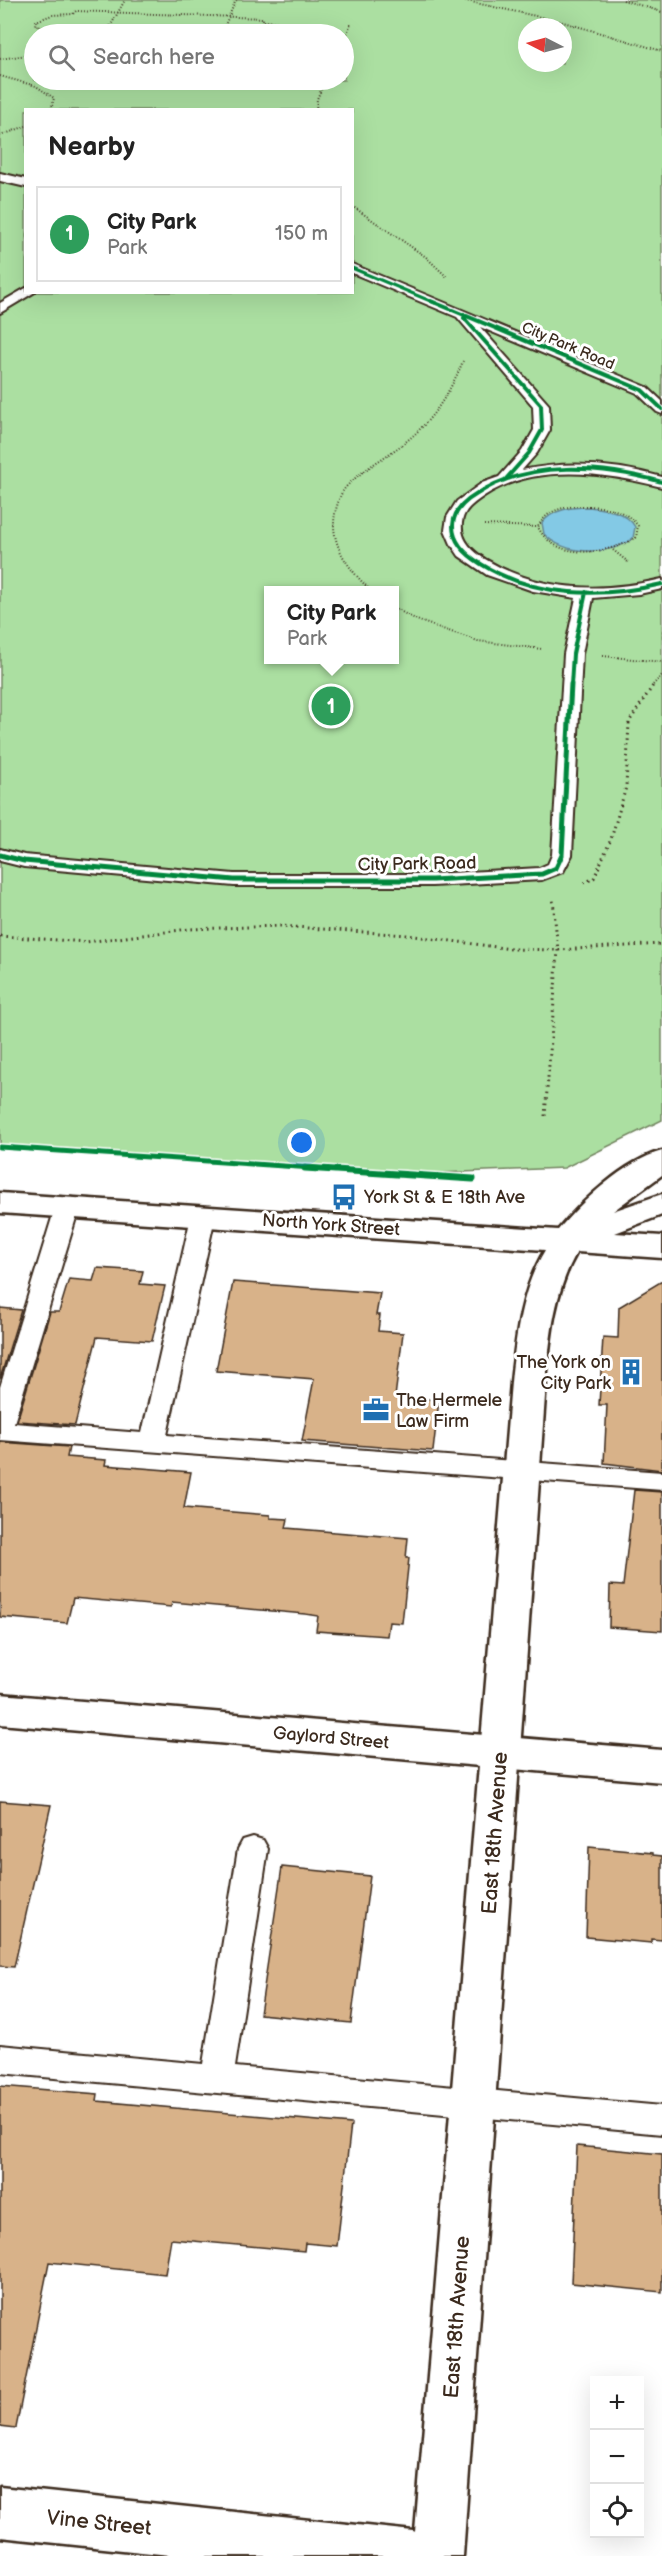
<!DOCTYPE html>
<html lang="en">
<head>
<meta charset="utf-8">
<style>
  :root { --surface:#fff; --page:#f6f6f6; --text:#222; --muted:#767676; --line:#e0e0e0; --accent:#1f6fb2 }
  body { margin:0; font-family:"Balsamiq Sans",sans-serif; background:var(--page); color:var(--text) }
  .controls { position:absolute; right:18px; bottom:18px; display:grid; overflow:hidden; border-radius:0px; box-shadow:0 6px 24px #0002 }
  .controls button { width:54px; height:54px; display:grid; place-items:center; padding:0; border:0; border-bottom:2px solid var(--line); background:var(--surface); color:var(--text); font:30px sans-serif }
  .compass { position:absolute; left:518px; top:18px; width:54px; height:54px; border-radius:50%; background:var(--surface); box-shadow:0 6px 24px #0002; rotate:276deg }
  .you { position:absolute; left:302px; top:1143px; width:21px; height:21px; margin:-15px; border:4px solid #fff; border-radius:50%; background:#1a73e8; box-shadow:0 0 0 9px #1a73e833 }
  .badge { display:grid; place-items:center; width:39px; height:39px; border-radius:50%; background:var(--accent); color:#fff; font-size:20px; font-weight:700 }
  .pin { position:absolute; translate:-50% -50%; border:3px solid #fff; box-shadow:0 2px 6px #0006 }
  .popup { position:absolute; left:264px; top:586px; width:135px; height:78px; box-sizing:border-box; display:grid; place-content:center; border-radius:0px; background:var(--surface); filter:drop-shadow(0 2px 4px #0005); font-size:20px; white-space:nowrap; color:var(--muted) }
  .popup b { font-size:22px; color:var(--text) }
  .popup::after { content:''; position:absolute; left:50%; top:100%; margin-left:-12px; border:12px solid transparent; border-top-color:var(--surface) }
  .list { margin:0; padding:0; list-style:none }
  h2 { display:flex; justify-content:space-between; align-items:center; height:78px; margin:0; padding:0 24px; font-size:26px }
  h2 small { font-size:20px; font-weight:400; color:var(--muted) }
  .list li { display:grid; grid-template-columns:39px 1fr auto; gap:18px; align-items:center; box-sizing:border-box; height:96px; margin:0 12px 12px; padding:0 12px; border:2px solid var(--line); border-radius:0px }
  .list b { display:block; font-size:22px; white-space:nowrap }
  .list p { margin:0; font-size:20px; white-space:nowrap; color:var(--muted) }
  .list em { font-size:20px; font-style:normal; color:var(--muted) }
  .icon { flex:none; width:33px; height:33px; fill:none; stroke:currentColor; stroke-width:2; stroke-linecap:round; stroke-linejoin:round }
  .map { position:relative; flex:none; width:662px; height:2556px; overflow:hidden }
  .search { position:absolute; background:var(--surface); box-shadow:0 6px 24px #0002; left:24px; top:24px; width:330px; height:66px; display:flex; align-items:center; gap:15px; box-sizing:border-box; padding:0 21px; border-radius:33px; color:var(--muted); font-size:22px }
  .panel { position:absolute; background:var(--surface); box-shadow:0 6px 24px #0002; left:24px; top:108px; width:330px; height:186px; border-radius:0px }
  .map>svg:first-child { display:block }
  .green { fill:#abdfa1; stroke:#738460; stroke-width:1.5; fill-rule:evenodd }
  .water { fill:#83c9e5; stroke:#668995; stroke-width:1.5 }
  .building { fill:#d8b289; stroke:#3b2a1e; stroke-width:1.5 }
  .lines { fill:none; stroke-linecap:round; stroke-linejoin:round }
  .service-casing { stroke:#3b2a1e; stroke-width:4 }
  .minor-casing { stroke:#3b2a1e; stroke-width:5 }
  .secondary-casing { stroke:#3b2a1e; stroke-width:5 }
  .path-far1 { stroke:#3b2a1e; stroke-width:2; stroke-dasharray:1 2; stroke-linecap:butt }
  .path { stroke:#3b2a1e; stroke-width:3; stroke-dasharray:1.5 4; stroke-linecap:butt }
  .service { fill:#fff; fill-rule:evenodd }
  .minor { fill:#fff; fill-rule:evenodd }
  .secondary { fill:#fff; fill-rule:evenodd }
  .cycleway-far3-casing { stroke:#fff; stroke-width:5 }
  .cycleway-far2-casing { stroke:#fff; stroke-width:6 }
  .cycleway-far1-casing { stroke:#fff; stroke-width:8 }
  .cycleway-casing { stroke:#fff; stroke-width:10 }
  .cycleway-far3 { stroke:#00873e; stroke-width:3 }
  .cycleway-far2 { stroke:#00873e; stroke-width:4 }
  .cycleway-far1 { stroke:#00873e; stroke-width:5 }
  .cycleway { stroke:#00873e; stroke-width:7 }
  .labels { text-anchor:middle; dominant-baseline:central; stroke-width:6; stroke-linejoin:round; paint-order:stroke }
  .far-street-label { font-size:15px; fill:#3b2a1e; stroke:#fff }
  .street-label { font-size:18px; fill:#3b2a1e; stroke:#fff }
  .poi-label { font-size:18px; fill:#3b2a1e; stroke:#fff; text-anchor:start }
  .near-street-label { font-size:21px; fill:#3b2a1e; stroke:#fff }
</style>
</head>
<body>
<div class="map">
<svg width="662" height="2556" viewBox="0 0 662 2556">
  <rect width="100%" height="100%" fill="#fff"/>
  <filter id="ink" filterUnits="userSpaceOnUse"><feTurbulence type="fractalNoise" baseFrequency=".0167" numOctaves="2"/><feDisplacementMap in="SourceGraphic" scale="12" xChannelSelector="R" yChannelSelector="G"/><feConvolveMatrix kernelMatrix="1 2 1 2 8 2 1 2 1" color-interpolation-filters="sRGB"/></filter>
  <g filter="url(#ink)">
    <path class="green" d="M0,0H662V1120L564,1168L412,1174L0,1146ZM527,27H563V63H527ZM34,34H344V80H34ZM26,110H352V292H26ZM268,590H394V660H268Z"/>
    <path class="water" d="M589,507C605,509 626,511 635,527L633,538C611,557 563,555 544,534L542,523C553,509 572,507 589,507Z"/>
    <path class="building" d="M97,1268L143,1271L140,1284L165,1286L152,1341L97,1337L75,1425L17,1421L50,1312H59L69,1279L93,1281Z
      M662,1281V1470L604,1463L607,1405H599L603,1337L618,1338L619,1307Z
      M233,1282L380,1293L376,1315H380L378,1331L403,1333L395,1397L439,1400L433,1451L302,1441L314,1379L216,1371Z
      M0,1308L21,1310L0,1379Z
      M0,1442L69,1447L67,1457L106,1460L105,1465L191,1472L184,1508L270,1515V1518L288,1519L286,1528L408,1538L406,1558H409L402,1623L389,1622L387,1636L316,1631L318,1616L305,1614L172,1602L171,1607L73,1598L67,1623L0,1617Z
      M634,1490L662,1492V1631L609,1627L610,1585L623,1586Z
      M0,1801L51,1805L14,1967L0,1966Z
      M589,1847L653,1853V1855L662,1856V1940L651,1939V1943L586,1937Z
      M282,1867L370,1876L351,2023L260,2014Z
      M0,2086L98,2094L97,2101L351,2124L337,2246L305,2243L304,2251L171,2239L165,2274L49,2262L16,2428L0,2426Z
      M577,2146L662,2154V2292L571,2283Z"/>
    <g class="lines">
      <g class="service-casing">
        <path id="service" d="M0,173L26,179V187L0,181Z
          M352,264L647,387L662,401V414L657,412L637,393L480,327L549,405L550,430L537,453L522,470C569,460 616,464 662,477V487C606,473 536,462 484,496C474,503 463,510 462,523C460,540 473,551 485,559C539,592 602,593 662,579V589L639,594L593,598L582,654L572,855L563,872L542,880L432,886H234L24,867L0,861V849L24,855L234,874H432L539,868L548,864L552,855L564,654L576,598L533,591L487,575L459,556L451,544L445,530L447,517L457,501L482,483L499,477L522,451L534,430L533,406L457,317L352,273Z
          M26,288V292H35L0,313V303Z
          M67,1201L75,1203L79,1208L14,1423L142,1433L191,1217L195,1212L203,1210L211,1212L215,1217L167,1435L662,1472V1490L0,1440V1387L55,1208L59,1203Z
          M253,1837L263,1840L268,1849L235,2067L662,2106V2134L0,2073V2045L203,2064L238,1849L243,1840Z"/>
      </g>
      <g class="minor-casing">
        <path id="minor" d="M0,1694L662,1750V1782L0,1724Z
          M0,2487L413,2531L431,2538L438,2556H179L0,2537Z"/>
      </g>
      <g class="secondary-casing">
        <path id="secondary" d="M662,1151V1175L613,1211L662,1194V1215L615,1233L662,1236V1258L577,1252C554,1291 550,1338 546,1382L463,2556H413L511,1382C516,1337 521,1289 545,1250L0,1213V1193L558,1230C582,1201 625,1161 662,1151Z"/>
      </g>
      <path class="path-far1" d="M462,0L563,22L662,51
        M623,0L662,12
        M107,32L188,34
        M60,34L35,25L36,21L52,15L73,14L76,11L263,18V21L281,22L294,28V32L290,34
        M106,34L125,0
        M221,34L236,0
        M344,42L351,23
        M0,59L34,54
        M0,76L36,86L54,98L51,110
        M316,110L317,99L325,80
        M0,136L26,126
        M352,206L426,257L447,277
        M589,506C608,507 626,510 638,526L636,538C608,554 555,562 538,527C548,507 569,506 589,506Z
        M484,525L538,527
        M613,550L628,562
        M370,590C347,567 326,540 337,506C339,499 341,492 347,486C367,465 395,453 416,433C437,413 452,388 463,361
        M394,608L419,621L478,641L542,649
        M603,656L662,662
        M653,685L662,675"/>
      <path class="path" d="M584,883L594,878L611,839L626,787L629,722L654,684
        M0,936L86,942L189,929L280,926L407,935L511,949L558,950L662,944
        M545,1116L558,950L553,900"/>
      <use href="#service" class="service"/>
      <use href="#minor" class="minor"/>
      <use href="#secondary" class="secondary"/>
      <g class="cycleway-far3-casing">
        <path id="cycleway-far3" d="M352,268L435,303"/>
      </g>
      <g class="cycleway-far2-casing">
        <path id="cycleway-far2" d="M431,301L642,390L662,409
          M464,318L541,405L542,430L529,453L505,480
          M662,482C603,466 530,459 477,494C465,501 453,511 453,526C453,543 468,556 481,564C536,598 602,598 662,584
          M571,685L573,654L586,592"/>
      </g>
      <g class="cycleway-far1-casing">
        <path id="cycleway-far1" d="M0,855L24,861L234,880H432L542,874L556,868L562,855L571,684
          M0,1147L327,1169"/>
      </g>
      <g class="cycleway-casing">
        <path id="cycleway" d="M305,1168L473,1179"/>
      </g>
      <use href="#cycleway-far3" class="cycleway-far3"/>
      <use href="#cycleway-far2" class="cycleway-far2"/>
      <use href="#cycleway-far1" class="cycleway-far1"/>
      <use href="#cycleway" class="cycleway"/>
    </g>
  </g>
  <defs>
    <g id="bus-bare" transform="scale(2.07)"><path d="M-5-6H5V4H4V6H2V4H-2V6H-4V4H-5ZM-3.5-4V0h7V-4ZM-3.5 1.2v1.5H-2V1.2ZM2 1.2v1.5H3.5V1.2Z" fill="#1f6fb2" stroke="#fff" stroke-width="2.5" paint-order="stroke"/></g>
    <g id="building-bare" transform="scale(2.07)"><path d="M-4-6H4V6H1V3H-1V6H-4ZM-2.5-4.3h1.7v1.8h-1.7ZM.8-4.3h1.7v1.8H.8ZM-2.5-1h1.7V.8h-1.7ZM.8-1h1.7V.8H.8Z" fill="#1f6fb2" stroke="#fff" stroke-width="2.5" paint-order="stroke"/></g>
    <g id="office-bare" transform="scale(2.07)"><path d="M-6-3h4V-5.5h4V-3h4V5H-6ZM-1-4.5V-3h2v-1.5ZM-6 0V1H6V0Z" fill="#1f6fb2" stroke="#fff" stroke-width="2.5" paint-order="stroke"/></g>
  </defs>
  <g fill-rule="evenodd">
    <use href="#bus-bare" x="344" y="1197"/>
    <use href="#building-bare" x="631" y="1372"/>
    <use href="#office-bare" x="376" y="1410"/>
  </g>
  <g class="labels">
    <g class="far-street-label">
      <text transform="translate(568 346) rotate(23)">City Park Road</text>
    </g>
    <g class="street-label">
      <text transform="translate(417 864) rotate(-1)">City Park Road</text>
      <text transform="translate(331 1225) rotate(4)">North York Street</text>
      <text transform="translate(331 1738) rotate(5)">Gaylord Street</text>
    </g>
    <g class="poi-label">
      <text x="364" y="1197">York St &amp; E 18th Ave</text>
      <text x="611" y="1362" text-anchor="end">The York on<tspan x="611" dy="21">City Park</tspan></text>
      <text x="396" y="1400">The Hermele<tspan x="396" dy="21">Law Firm</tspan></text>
    </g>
    <g class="near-street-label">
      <text transform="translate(495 1833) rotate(-86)">East 18th Avenue</text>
      <text transform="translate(457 2317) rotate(-86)">East 18th Avenue</text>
      <text transform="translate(99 2523) rotate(6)">Vine Street</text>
    </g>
  </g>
</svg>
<div class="controls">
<button>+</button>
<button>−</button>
<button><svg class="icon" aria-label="locate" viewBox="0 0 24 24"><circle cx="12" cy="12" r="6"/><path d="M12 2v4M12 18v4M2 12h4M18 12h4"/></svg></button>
</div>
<svg class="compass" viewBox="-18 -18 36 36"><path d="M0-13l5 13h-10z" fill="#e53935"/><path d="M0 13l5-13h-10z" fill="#767676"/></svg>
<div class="you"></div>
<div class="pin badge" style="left:331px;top:706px;background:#2e9e5b">1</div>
<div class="popup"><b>City Park</b>Park</div>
<div class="search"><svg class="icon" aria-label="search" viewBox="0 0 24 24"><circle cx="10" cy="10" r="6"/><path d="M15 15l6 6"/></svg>Search here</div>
<section class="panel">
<h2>Nearby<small></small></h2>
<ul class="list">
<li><span class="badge" style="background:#2e9e5b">1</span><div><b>City Park</b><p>Park</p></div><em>150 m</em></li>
</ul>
</section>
</div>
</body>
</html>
